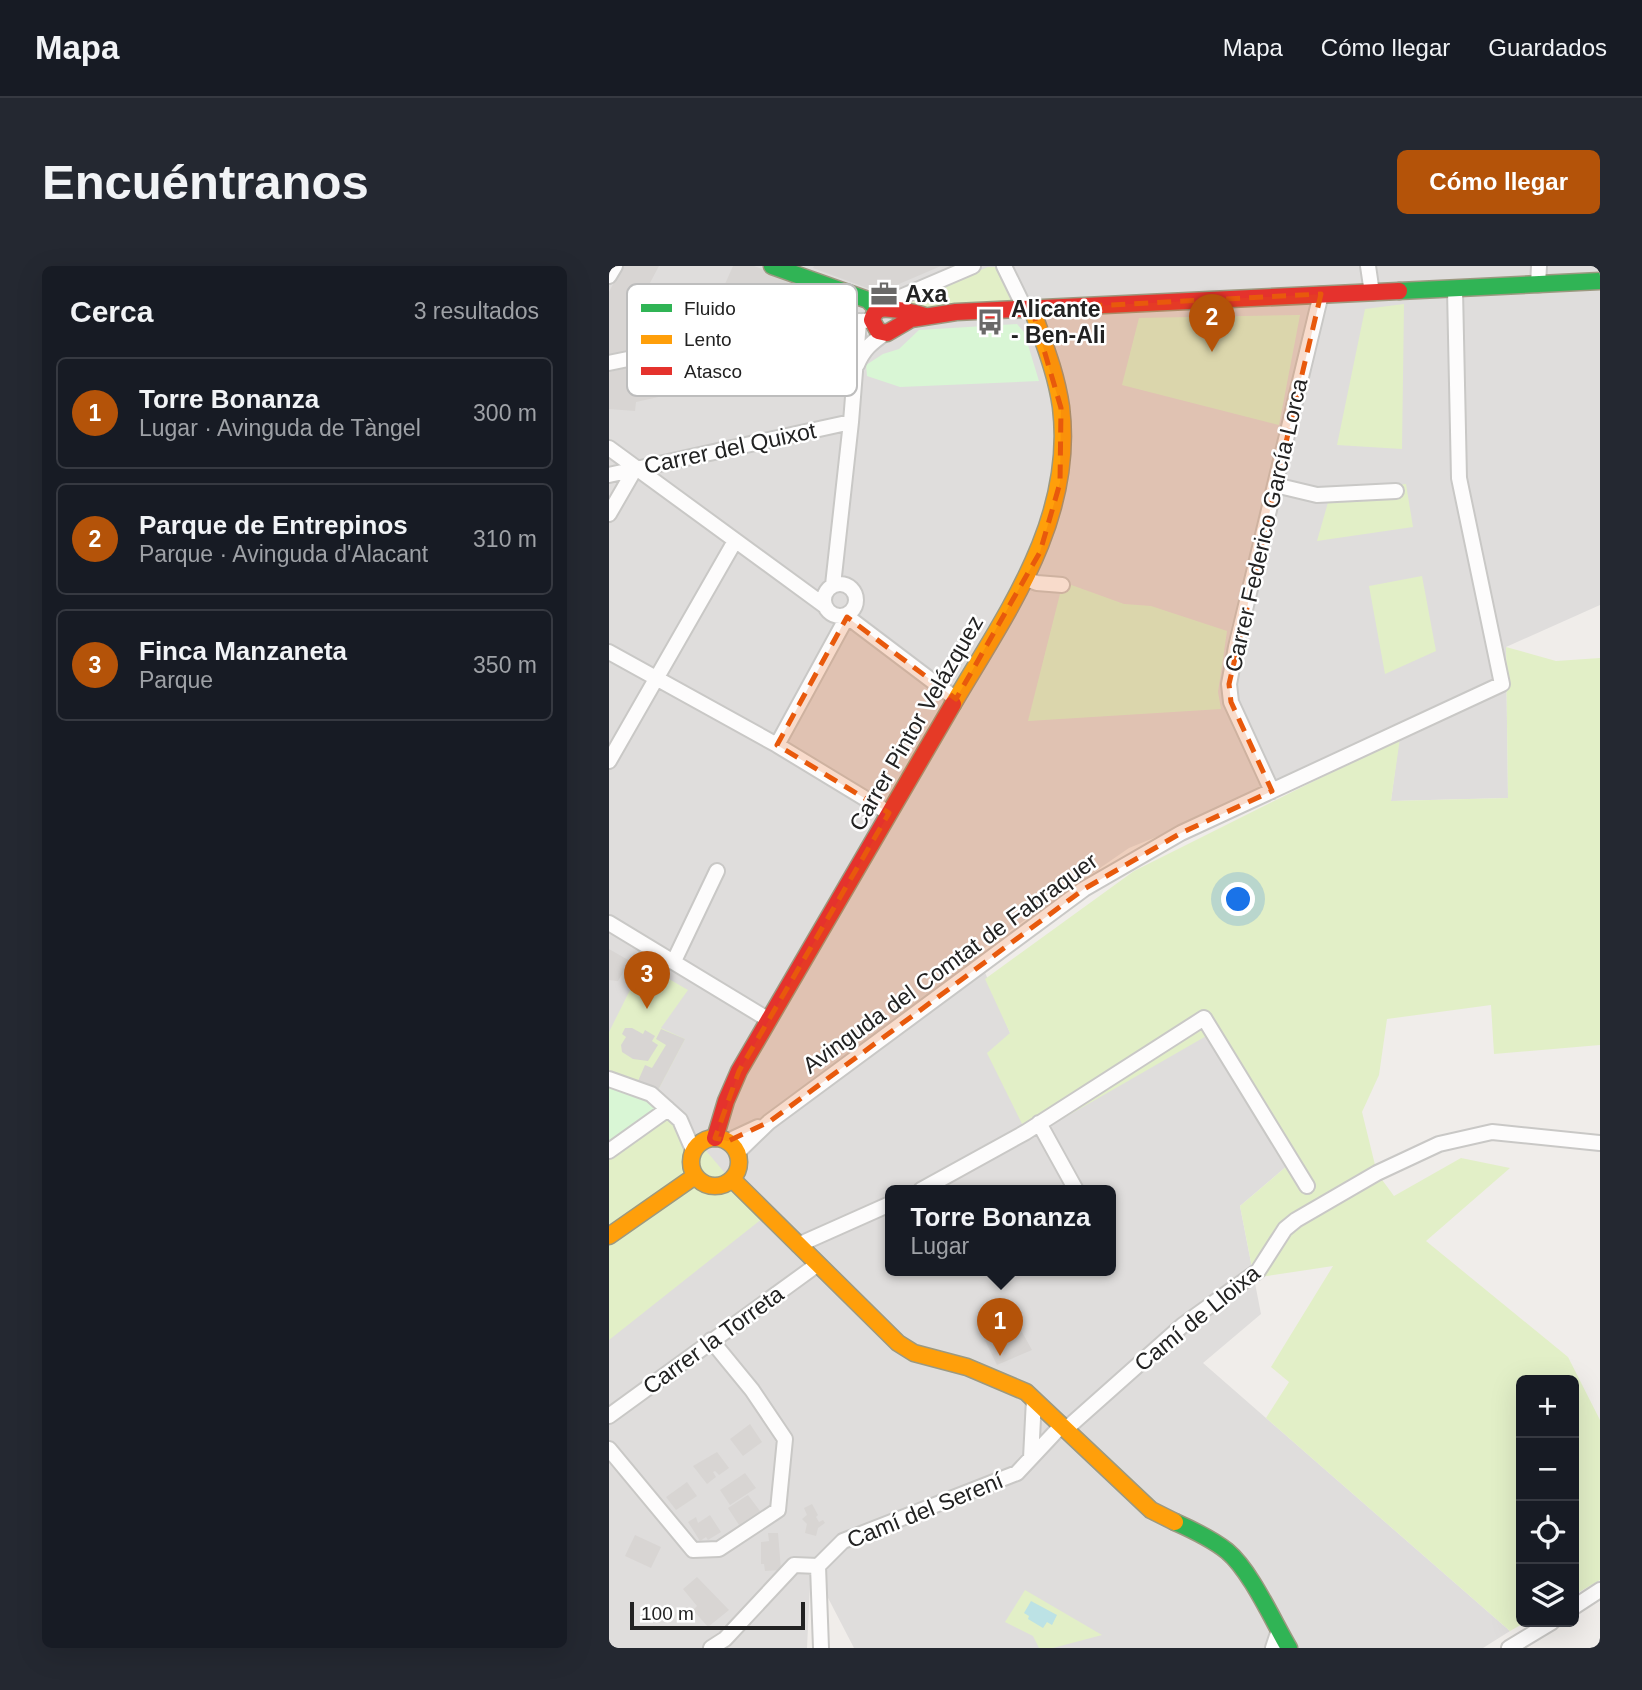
<!DOCTYPE html>
<html lang="es">
<head>
<meta charset="utf-8">
<style>
  :root { --surface:#171b24; --page:#242831; --text:#f1f3f6; --muted:#9ea1a6; --line:#363941; --accent:#b45309 }
  body { margin:0; font-family:Helvetica,sans-serif; background:var(--page); color:var(--text) }
  .controls { position:absolute; right:21px; bottom:21px; display:grid; overflow:hidden; border-radius:10px; box-shadow:0 7px 28px #0002 }
  .controls button { width:63px; height:63px; display:grid; place-items:center; padding:0; border:0; border-bottom:2px solid var(--line); background:var(--surface); color:var(--text); font:35px sans-serif }
  .scale { position:absolute; left:21px; bottom:18px; width:175px; box-sizing:border-box; padding-left:7px; border:4px solid #222; border-top:0; font-size:19px; line-height:24px; white-space:nowrap; color:#222; -webkit-text-stroke:5px #fff; paint-order:stroke }
  .you { position:absolute; left:630px; top:634px; width:24px; height:24px; margin:-18px; border:5px solid #fff; border-radius:50%; background:#1a73e8; box-shadow:0 0 0 10px #1a73e833 }
  .badge { display:grid; place-items:center; width:46px; height:46px; border-radius:50%; background:var(--accent); color:#fff; font-size:23px; font-weight:700 }
  .pin { position:absolute; translate:-50% -58px; filter:drop-shadow(0 2px 4px #0008) }
  .pin::after { content:''; position:absolute; top:37px; width:24px; height:21px; background:inherit; clip-path:polygon(0 0,100% 0,50% 100%) }
  .popup { position:absolute; left:276px; top:919px; width:231px; height:91px; box-sizing:border-box; display:grid; place-content:center; border-radius:10px; background:var(--surface); filter:drop-shadow(0 2px 5px #0005); font-size:23px; white-space:nowrap; color:var(--muted) }
  .popup b { font-size:26px; color:var(--text) }
  .popup::after { content:''; position:absolute; left:50%; top:100%; margin-left:-14px; border:14px solid transparent; border-top-color:var(--surface) }
  .list { margin:0; padding:0; list-style:none }
  h2 { display:flex; justify-content:space-between; align-items:center; height:91px; margin:0; padding:0 28px; font-size:30px }
  h2 small { font-size:23px; font-weight:400; color:var(--muted) }
  .list li { display:grid; grid-template-columns:46px 1fr auto; gap:21px; align-items:center; box-sizing:border-box; height:112px; margin:0 14px 14px; padding:0 14px; border:2px solid var(--line); border-radius:10px }
  .list b { display:block; font-size:26px; white-space:nowrap }
  .list p { margin:0; font-size:23px; white-space:nowrap; color:var(--muted) }
  .list em { font-size:23px; font-style:normal; color:var(--muted) }
  .icon { flex:none; width:38px; height:38px; fill:none; stroke:currentColor; stroke-width:2; stroke-linecap:round; stroke-linejoin:round }
  .map { position:relative; flex:none; width:991px; height:1382px; overflow:hidden; border-radius:10px }
  header { display:flex; align-items:center; gap:42px; box-sizing:border-box; height:98px; padding:0 35px; background:var(--surface); border-bottom:2px solid var(--line) }
  header strong { font-size:33px }
  nav { display:flex; gap:38px; margin-inline-start:auto; font-size:24px }
  .intro { display:flex; align-items:center; justify-content:space-between; box-sizing:border-box; height:168px; padding:0 42px }
  h1 { margin:0; font-size:49px }
  .button { padding:18px 32px; border-radius:10px; background:var(--accent); color:#fff; font-size:24px; font-weight:700 }
  main { display:flex; gap:42px; padding:0 42px }
  aside { flex:1; background:var(--surface); border-radius:10px; box-shadow:0 7px 28px #0002 }
  .map>svg:first-child { display:block }
  .residential { fill:#dfdddc; fill-rule:evenodd }
  .grass { fill:#e2efc7 }
  .park { fill:#d9f6d5 }
  .water { fill:#bce2e5 }
  .building { fill:#d8d5d3 }
  .lines { fill:none; stroke-linecap:round; stroke-linejoin:round }
  .street-casing { stroke:#c9c8c6; stroke-width:18 }
  .fast-casing { stroke:#9c9980; stroke-width:19 }
  .slow-casing { stroke:#9c9980; stroke-width:19 }
  .jam-casing { stroke:#9c9980; stroke-width:19 }
  .street { stroke:#fdfcfc; stroke-width:14 }
  .fast { stroke:#30b455; stroke-width:16 }
  .slow { stroke:#ff9f0a; stroke-width:16 }
  .jam { stroke:#e5322d; stroke-width:16 }
  .marked { fill:#e8590c; fill-opacity:0.2; stroke:#e8590c; stroke-width:5; stroke-dasharray:14 9; stroke-linejoin:round }
  .labels { text-anchor:middle; dominant-baseline:central; stroke-width:5; stroke-linejoin:round; paint-order:stroke }
  .poi-label { font-size:23px; font-weight:bold; fill:#222; stroke:#fff; text-anchor:start }
  .street-label { font-size:23px; fill:#222; stroke:#fff }
  .key { fill:#fff; stroke:#bdbdbd; stroke-width:2 }
  .key-label { font-size:19px; fill:#222 }
</style>
</head>
<body>
<header>
<strong>Mapa</strong>
<nav><a>Mapa</a><a>Cómo llegar</a><a>Guardados</a></nav>
</header>
<div class="intro"><h1>Encuéntranos</h1><a class="button">Cómo llegar</a></div>
<main>
<aside>
<h2>Cerca<small>3 resultados</small></h2>
<ul class="list">
<li><span class="badge">1</span><div><b>Torre Bonanza</b><p>Lugar · Avinguda de Tàngel</p></div><em>300 m</em></li>
<li><span class="badge">2</span><div><b>Parque de Entrepinos</b><p>Parque · Avinguda d'Alacant</p></div><em>310 m</em></li>
<li><span class="badge">3</span><div><b>Finca Manzaneta</b><p>Parque</p></div><em>350 m</em></li>
</ul>
</aside>
<div class="map">
<svg width="991" height="1382" viewBox="0 0 991 1382">
  <rect width="100%" height="100%" fill="#f0edea"/>
  <path class="residential" d="M0,0H991V339L897,381L899,532L782,535L790,473L520,582L368,687L401,767L600,768L679,899L631,940L652,1048L594,1097L901,1365L874,1382H245L202,1299L198,1382H0ZM281,924H501V1004H281Z"/>
  <path class="grass" d="M379,1H386L402,30L400,37L315,41L298,38V34Z
    M795,38L793,183L728,179L756,43Z
    M797,218L804,261L708,275L722,226Z
    M813,310L827,385L776,408L760,320Z
    M897,381L947,395L991,392V779L885,788L882,739L778,753L770,809L753,846L768,907L785,930L852,892L901,902L817,975L959,1091L991,1154V1314L965,1329V1114H912V1356H917L901,1365L657,1152L680,1116L662,1101L724,1000L645,1012L631,940L679,899L599,769L420,872L378,787L401,767L376,713L525,605L791,472L782,535L899,532Z
    M34,698L79,724L52,762L76,773L48,826L29,815L0,805V766Z
    M59,843L71,854L154,952L0,1074V885Z
    M416,1324L493,1369L444,1382H430L424,1370L396,1356Z"/>
  <path class="park" d="M691,49L670,159L513,119L530,52Z
    M408,58L415,66L430,115L291,121L258,110L257,99L274,88L290,83L310,64Z
    M454,316L515,338L542,340L618,365L609,426L612,443L419,455Z
    M0,807L54,834L43,854L0,884Z"/>
  <path class="water" d="M422,1335L448,1349L443,1359L438,1356L434,1362L419,1353L420,1350L415,1347Z"/>
  <path class="building" d="M13,0H50L18,60L78,46L79,26L112,27L124,0H145L246,38L243,44L0,94V26Z
    M205,0H332L276,24L266,25L204,2Z
    M214,64L216,94L27,136L26,145L0,143V106L87,87Z
    M0,683L21,695L9,715L0,714Z
    M16,762H23L34,768L36,764L46,770L43,775L49,779L39,795L24,793L13,786L12,779L17,771L13,768Z
    M52,763L76,773L48,826L29,815L36,799L43,802L57,779L47,773Z
    M399,1047L401,1051L404,1050L423,1084L388,1099L370,1062Z
    M141,1158L153,1176L134,1190L121,1173Z
    M108,1186L120,1202L110,1209L106,1205L104,1206L107,1211L98,1218L84,1200Z
    M136,1207L147,1222L121,1239L111,1224Z
    M78,1216L88,1230L67,1244L57,1231Z
    M139,1229L151,1245L130,1259L119,1242Z
    M203,1238L209,1249L207,1251L210,1256L214,1254L216,1257L209,1262L207,1270L196,1267L198,1258L193,1253L198,1249L195,1242Z
    M101,1249L112,1266L99,1274L97,1271L91,1275L79,1256L87,1251L89,1257Z
    M159,1267H169L172,1304L156,1305L155,1298H152V1276L160,1275Z
    M26,1269L52,1281L42,1302L16,1290Z
    M88,1311L120,1344L99,1361L84,1344L88,1340L74,1323Z"/>
  <g class="lines">
    <g class="street-casing">
      <path id="street" d="M395,0L416,43
        M759,0L763,27
        M0,10L6,0
        M929,19L930,0
        M279,41L287,33L364,0
        M0,97L136,69L263,54
        M248,99C254,84 262,77 275,68
        M0,182L216,340
        M0,209L242,156
        M666,219L708,229L787,225
        M0,248L26,203
        M417,313L428,317L453,319
        M215 334a16 16 0 1 1 32 0a16 16 0 1 1-32 0Z
        M224,319L242,156L250,55
        M236,349L347,433
        M0,386L168,479L280,547
        M168,479L238,351
        M0,495L126,275
        M663,525L622,436L620,418L627,381L712,28
        M0,657L160,754
        M65,695L108,605
        M0,813L42,828L71,854L84,884
        M430,857L467,924
        M119,875L149,861
        M0,885L59,843
        M128,887L160,856L475,623L572,567L893,418L850,212L846,24
        M312,924L417,866L595,752L698,920
        M189,979L281,938
        M0,1150L209,998
        M457,1163L574,1059L649,1005L676,963L687,954L768,907L830,878L883,866L991,877
        M0,1183L84,1284L110,1283L169,1244L176,1173L143,1124L102,1074
        M422,1192L425,1133
        M965,1341L991,1324
        M102,1382L116,1373L185,1299L209,1300
        M212,1382L209,1300L234,1275L408,1207L453,1159
        M664,1382L670,1364
        M900,1382L943,1356"/>
    </g>
    <g class="fast-casing">
      <path id="fast" d="M163,0L259,34L269,44
        M790,25L991,15
        M566,1256C584,1264 603,1273 618,1285C642,1305 664,1355 680,1382"/>
    </g>
    <g class="slow-casing">
      <path id="slow" d="M344,438C398,346 466,253 452,141C447,106 434,75 423,43
        M82 896a24 24 0 1 1 48 0a24 24 0 1 1-48 0Z
        M123,913L289,1077L305,1087L358,1101L417,1126L542,1244L566,1256
        M0,970L86,910"/>
    </g>
    <g class="jam-casing">
      <path id="jam" d="M316,50C308,47 276,40 269,44C266,46 264,51 263,54L269,65L278,67L302,53L347,46L790,25
        M106,872L117,835L130,805L344,438"/>
    </g>
    <use href="#street" class="street"/>
    <use href="#fast" class="fast"/>
    <use href="#slow" class="slow"/>
    <use href="#jam" class="jam"/>
  </g>
  <path class="marked" d="M712,28L620,418L622,436L663,525L572,567L475,623L160,856L119,875L106,872L130,805L280,547L168,479L238,351L347,433L431,286L451,217L452,142L423,43Z"/>
  <defs>
    <g id="office-bare" transform="scale(2.1)"><path d="M-6-3h4V-5.5h4V-3h4V5H-6ZM-1-4.5V-3h2v-1.5ZM-6 0V1H6V0Z" fill="#6a6968" stroke="#fff" stroke-width="2.5" paint-order="stroke"/></g>
    <g id="bus-bare" transform="scale(2.1)"><path d="M-5-6H5V4H4V6H2V4H-2V6H-4V4H-5ZM-3.5-4V0h7V-4ZM-3.5 1.2v1.5H-2V1.2ZM2 1.2v1.5H3.5V1.2Z" fill="#6a6968" stroke="#fff" stroke-width="2.5" paint-order="stroke"/></g>
  </defs>
  <g fill-rule="evenodd">
    <use href="#office-bare" x="275" y="28"/>
    <use href="#bus-bare" x="381" y="56"/>
  </g>
  <g class="labels">
    <g class="poi-label">
      <text x="296" y="28">Axa</text>
      <text x="402" y="43">Alicante<tspan x="402" dy="26">- Ben-Ali</tspan></text>
    </g>
    <g class="street-label">
      <text transform="translate(121 182) rotate(-12)">Carrer del Quixot</text>
      <text transform="translate(657 259) rotate(-77)">Carrer Federico García Lorca</text>
      <text transform="translate(307 457) rotate(-60)">Carrer Pintor Velázquez</text>
      <text transform="translate(341 697) rotate(-36)">Avinguda del Comtat de Fabraquer</text>
      <text transform="translate(588 1052) rotate(-39)">Camí de Lloixa</text>
      <text transform="translate(104 1074) rotate(-36)">Carrer la Torreta</text>
      <text transform="translate(316 1244) rotate(-22)">Camí del Serení</text>
    </g>
  </g>
  <rect x="18" y="18" width="230" height="112" rx="10" class="key"/>
  <rect x="32" y="38" width="31" height="8" fill="#30b455"/>
  <rect x="32" y="69" width="31" height="9" fill="#ff9f0a"/>
  <rect x="32" y="101" width="31" height="8" fill="#e5322d"/>
  <g class="key-label">
    <text x="75" y="49">Fluido</text>
    <text x="75" y="80">Lento</text>
    <text x="75" y="112">Atasco</text>
  </g>
</svg>
<div class="controls">
<button>+</button>
<button>−</button>
<button><svg class="icon" aria-label="locate" viewBox="0 0 24 24"><circle cx="12" cy="12" r="6"/><path d="M12 2v4M12 18v4M2 12h4M18 12h4"/></svg></button>
<button><svg class="icon" aria-label="layers" viewBox="0 0 24 24"><path d="M12 4l9 5-9 5-9-5zM3 14l9 5 9-5"/></svg></button>
</div>
<div class="scale">100 m</div>
<div class="you"></div>
<div class="pin badge" style="left:391px;top:1090px">1</div>
<div class="popup"><b>Torre Bonanza</b>Lugar</div>
<div class="pin badge" style="left:603px;top:86px">2</div>
<div class="pin badge" style="left:38px;top:743px">3</div>
</div>
</main>
</body>
</html>
